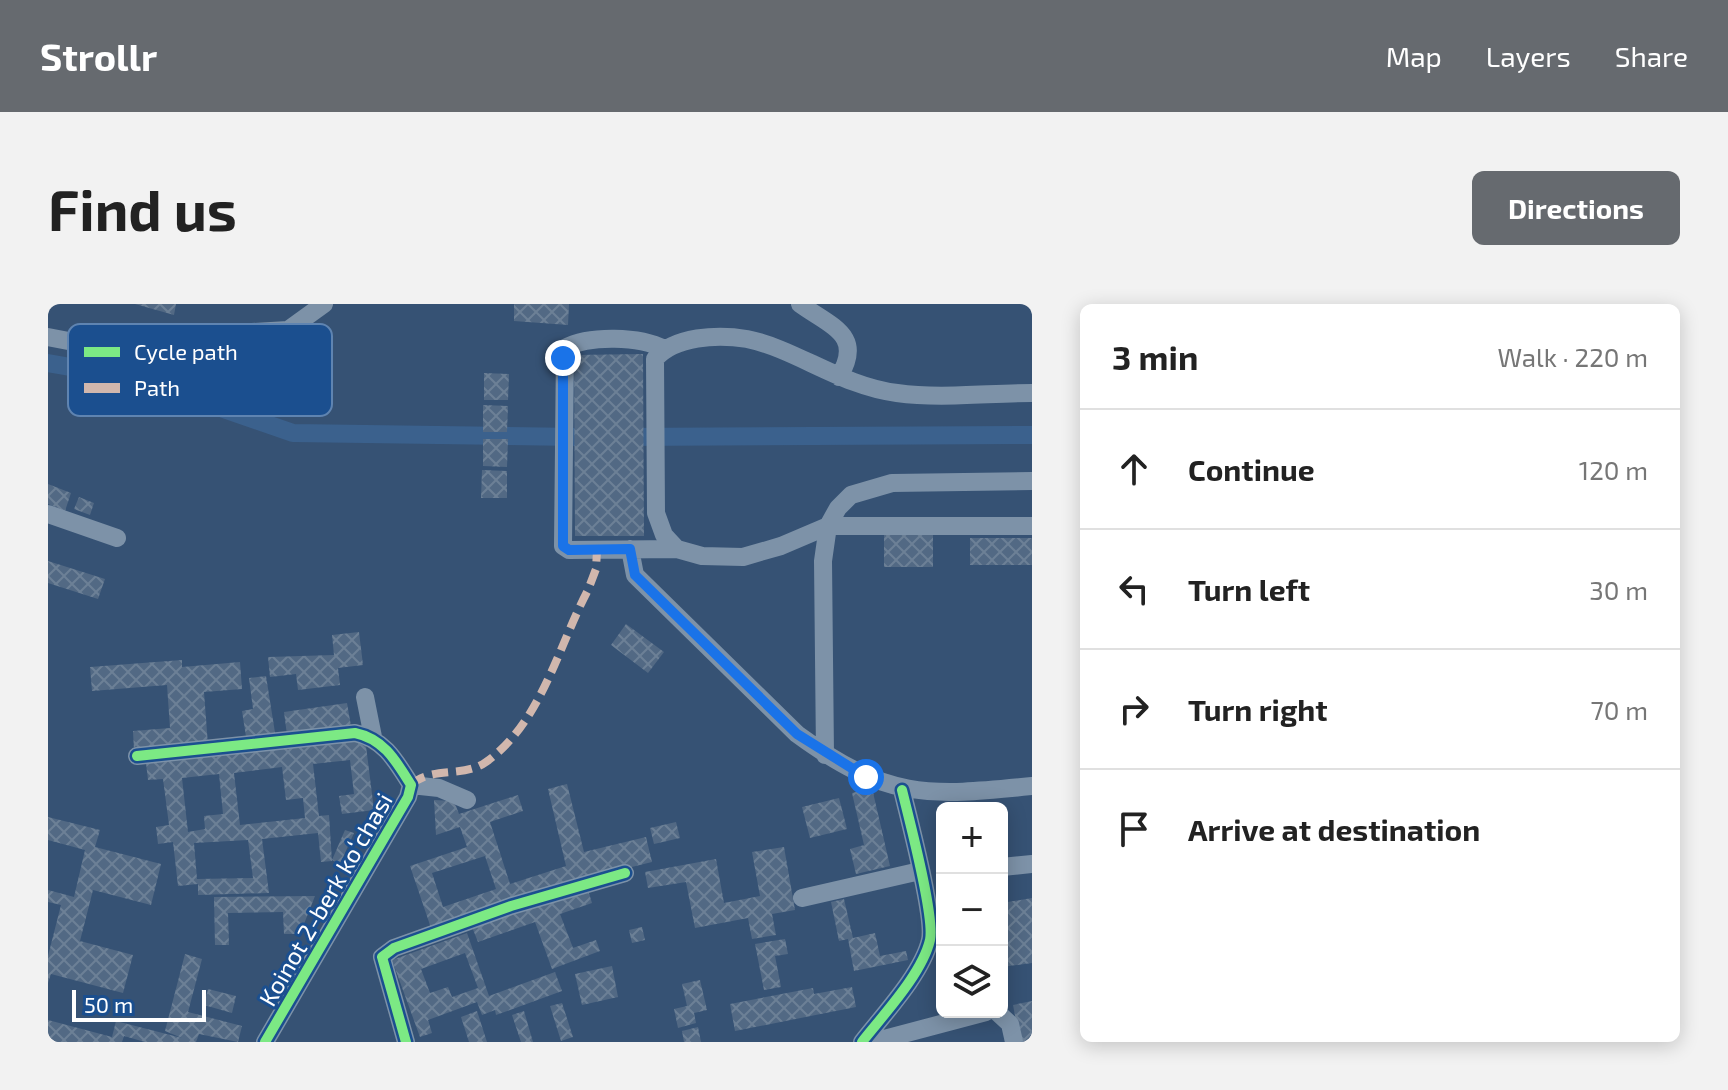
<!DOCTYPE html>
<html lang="en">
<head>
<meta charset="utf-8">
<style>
  :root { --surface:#fff; --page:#f2f2f2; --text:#222; --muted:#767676; --line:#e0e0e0; --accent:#666a6f }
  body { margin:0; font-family:"Exo 2",sans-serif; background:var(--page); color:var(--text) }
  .controls { position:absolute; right:24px; bottom:24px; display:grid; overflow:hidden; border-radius:12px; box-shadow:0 4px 20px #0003 }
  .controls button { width:72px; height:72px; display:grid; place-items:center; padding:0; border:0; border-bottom:2px solid var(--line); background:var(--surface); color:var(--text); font:40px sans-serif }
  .scale { position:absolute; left:24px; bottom:20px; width:134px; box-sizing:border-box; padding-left:8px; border:4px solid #fff; border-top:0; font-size:22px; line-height:28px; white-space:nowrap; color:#fff; -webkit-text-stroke:6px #1b4f8f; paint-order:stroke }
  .stop { position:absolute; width:24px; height:24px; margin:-18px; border:6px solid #1a73e8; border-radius:50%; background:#fff }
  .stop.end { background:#1a73e8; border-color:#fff; box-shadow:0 2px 8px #0008 }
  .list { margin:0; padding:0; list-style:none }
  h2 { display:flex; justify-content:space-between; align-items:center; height:104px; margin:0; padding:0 32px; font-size:34px }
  h2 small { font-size:26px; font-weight:400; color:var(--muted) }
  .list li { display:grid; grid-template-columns:52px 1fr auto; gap:24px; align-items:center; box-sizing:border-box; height:120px; padding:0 32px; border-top:2px solid var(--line) }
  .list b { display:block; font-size:30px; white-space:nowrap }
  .list em { font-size:26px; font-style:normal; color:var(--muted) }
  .icon { flex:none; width:44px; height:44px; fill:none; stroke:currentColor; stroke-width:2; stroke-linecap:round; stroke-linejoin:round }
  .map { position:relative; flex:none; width:984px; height:738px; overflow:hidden; border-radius:12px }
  header { display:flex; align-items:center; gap:48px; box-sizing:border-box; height:112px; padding:0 40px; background:var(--accent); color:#fff }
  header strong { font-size:38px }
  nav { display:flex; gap:44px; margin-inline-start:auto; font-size:28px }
  .intro { display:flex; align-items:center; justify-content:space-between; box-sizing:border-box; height:192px; padding:0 48px }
  h1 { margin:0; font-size:56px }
  .button { padding:20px 36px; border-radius:12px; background:var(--accent); color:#fff; font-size:28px; font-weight:700 }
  main { display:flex; gap:48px; padding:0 48px }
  aside { flex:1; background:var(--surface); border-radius:12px; box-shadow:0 4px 20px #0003 }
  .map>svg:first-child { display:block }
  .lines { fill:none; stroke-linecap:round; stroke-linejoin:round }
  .canal { stroke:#3b618d; stroke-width:18 }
  .building { fill:url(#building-cross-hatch); fill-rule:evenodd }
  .minor { stroke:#7d92a8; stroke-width:18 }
  .quiet { stroke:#d1b7ad; stroke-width:8; stroke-dasharray:16 8; stroke-linecap:butt }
  .cycleway-casing { stroke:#1b4f8f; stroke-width:15 }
  .cycleway { stroke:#7ce984; stroke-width:10 }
  .route { stroke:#1a73e8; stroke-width:10 }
  .labels { text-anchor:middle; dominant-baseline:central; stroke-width:6; stroke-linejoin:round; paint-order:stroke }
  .street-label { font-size:24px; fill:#fff; stroke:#1b4f8f }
  .key { fill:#1b4f8f; stroke:#5f84b1; stroke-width:2 }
  .key-label { font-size:22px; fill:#fff }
</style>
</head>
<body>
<header>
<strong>Strollr</strong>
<nav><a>Map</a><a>Layers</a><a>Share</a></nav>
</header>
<div class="intro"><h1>Find us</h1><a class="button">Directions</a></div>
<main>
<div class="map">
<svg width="984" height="738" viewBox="0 0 984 738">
  <defs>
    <pattern id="building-cross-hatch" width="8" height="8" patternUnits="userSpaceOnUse" patternTransform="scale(2)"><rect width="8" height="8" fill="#526984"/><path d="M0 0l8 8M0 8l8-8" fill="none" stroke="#6c8096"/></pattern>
  </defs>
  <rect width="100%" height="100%" fill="#365274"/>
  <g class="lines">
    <path class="canal" d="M0,59L86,74L245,129L529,133
      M571,133L984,131"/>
  </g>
  <path class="building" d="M87,0H128L126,11Z
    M466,0H521L520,21L466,17Z
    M595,50L596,232H527L526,51Z
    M436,69L461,70L460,96H436Z
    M435,101L460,102L459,128H435Z
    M435,135H460L459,163L435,162Z
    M434,166L459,167V194H433Z
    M0,180L23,189L17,207L0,200Z
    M31,193L46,199L42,211L26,205Z
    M836,229H885V263H836Z
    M922,234H984V261H922Z
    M0,257L57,275L50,295L0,279Z
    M578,320L616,348L600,369L563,341Z
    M311,328L315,361L290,364L292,381L250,386L248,370L222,373L220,353L286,351L284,331Z
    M134,356V363L192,358L194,385L156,388L160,441L86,447L85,427L122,424L119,381L44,387L42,363Z
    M218,372L228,435L199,439L194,407L205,405L201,374Z
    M299,399L303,422L239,431L236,408Z
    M317,434L326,506L294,510L291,492L306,490L302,456L265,460L271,512L281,511L284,557L273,558L270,529L214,535L221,589L150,591V580L130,582L125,538L110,540L108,523L121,521L115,475L100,476L98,459ZM234,463L238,496L255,494L257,514L192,521L186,469ZM171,470L175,510L156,512L157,525L140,528L134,474ZM200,536L205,574L149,575L146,539Z
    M519,480L536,548L598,533L604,558L523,578L383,624L362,562L419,543L412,523L388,531L386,496L406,497L411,510L470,491L475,507L442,518L462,580L518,562L500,485ZM437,552L448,585L395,603L384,569Z
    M824,484L842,562L808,570L802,545L816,541L804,489Z
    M791,494L799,525L762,534L754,503Z
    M0,513L52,526L47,543L113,560L103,601L45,586L32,637L85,651L75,689L3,670L0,679V652L13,601L0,598V586L26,593L37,546L0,536Z
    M628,518L632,534L606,540L602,524Z
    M297,526L306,529L292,560L284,556Z
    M736,543L747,606L724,610L728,631L704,635L700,614L647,624L638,578L600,584L597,568L668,555L676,599L712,592L704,548Z
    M539,583L544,599L512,610L525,644L548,636L552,647L504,665L487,618L430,638L424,623Z
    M267,592L252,630H236L235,608L180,609L181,641H167L166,593Z
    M984,594V659L954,663V599Z
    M796,595L805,634L827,629L832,652L858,647L860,656L806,667L800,635L791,637L783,598Z
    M594,623L597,636L584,639L581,626Z
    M419,629L441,692L507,668L514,687L448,711L447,706L434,711L429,698L380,716L384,729L372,733L344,656ZM417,649L430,684L404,693L400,683L382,689L373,665Z
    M737,635L740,650L727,652L733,683L716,686L707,640Z
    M137,650L154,655L140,708L194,722L190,738L151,730L148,738H97L76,732L74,738H0V716L64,733L68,717L134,734L117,727Z
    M564,662L570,693L534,701L527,670Z
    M652,676L659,706L646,709L648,719L630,724L626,705L639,702L634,680Z
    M804,683L808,703L687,727L682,700L765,684L766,690Z
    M160,685L188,692L184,709L156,701Z
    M984,697V738H972L965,701Z
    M514,699L525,733L513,737L502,702Z
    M429,707L439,738H421L413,713Z
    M476,707L485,738H473L464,711Z
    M650,723L653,738H636L634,727Z"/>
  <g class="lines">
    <path class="minor" d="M752,0C784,23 816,31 791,73
      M0,33L104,53H122L186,29L240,26L276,0
      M616,45C592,32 541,31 517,44L515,242L521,246L629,245
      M984,89C940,89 892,95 849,89C793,82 748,45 699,35C670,30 626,32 607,55L608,209L616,231L629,245L654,252L695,253L733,242L780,222H984
      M0,210L69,234
      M582,245L587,271L749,430C838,495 878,493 984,482
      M317,393L325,433
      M777,451L775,257L780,222L790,204L803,191L844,179L984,177
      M89,452L307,429C336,435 348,457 363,481L360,493L217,738
      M363,481L391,484L419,496
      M954,563L984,560
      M754,594L872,567
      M949,708L962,720L966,738
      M358,738L334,653L346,644L463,602L577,569
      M814,738C835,711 874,670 882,636C887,612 861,515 854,486
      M825,738L938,708"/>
    <path class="quiet" d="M363,481C382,462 416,474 438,458C493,419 510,343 540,286L548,265L549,246"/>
    <g class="cycleway-casing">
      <path id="cycleway" d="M89,452L307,429C336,435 348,457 363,481L360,493L217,738
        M358,738L334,653L346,644L463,602L577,569
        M814,738C835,711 874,670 882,636C887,612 861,515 854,486"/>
    </g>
    <use href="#cycleway" class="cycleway"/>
  </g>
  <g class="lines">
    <path class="route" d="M515,54V242L521,246L582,245L587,271L749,430L818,473"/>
  </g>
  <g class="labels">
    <g class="street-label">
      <text transform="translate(277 595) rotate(-60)">Koinot 2-berk koʻchasi</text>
    </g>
  </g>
  <rect x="20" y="20" width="264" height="92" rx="12" class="key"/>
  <rect x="36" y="43" width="36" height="10" fill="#7ce984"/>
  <rect x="36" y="79" width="36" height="10" fill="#d1b7ad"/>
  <g class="key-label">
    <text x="86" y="56">Cycle path</text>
    <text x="86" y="92">Path</text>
  </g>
</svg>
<div class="controls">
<button>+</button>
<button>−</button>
<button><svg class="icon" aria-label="layers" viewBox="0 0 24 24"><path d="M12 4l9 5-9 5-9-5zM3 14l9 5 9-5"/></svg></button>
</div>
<div class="scale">50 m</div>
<div class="stop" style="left:818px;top:473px"></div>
<div class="stop end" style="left:515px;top:54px"></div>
</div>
<aside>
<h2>3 min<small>Walk · 220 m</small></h2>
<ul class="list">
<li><svg class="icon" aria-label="ahead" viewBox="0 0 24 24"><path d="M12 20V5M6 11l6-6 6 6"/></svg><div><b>Continue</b></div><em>120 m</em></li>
<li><svg class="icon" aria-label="left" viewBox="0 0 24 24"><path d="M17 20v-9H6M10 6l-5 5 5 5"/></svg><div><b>Turn left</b></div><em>30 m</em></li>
<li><svg class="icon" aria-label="right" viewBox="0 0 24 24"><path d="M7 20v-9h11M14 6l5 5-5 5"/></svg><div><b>Turn right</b></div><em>70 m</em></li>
<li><svg class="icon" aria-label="arrive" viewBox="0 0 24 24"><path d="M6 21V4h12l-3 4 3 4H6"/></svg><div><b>Arrive at destination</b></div></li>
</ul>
</aside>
</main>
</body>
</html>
